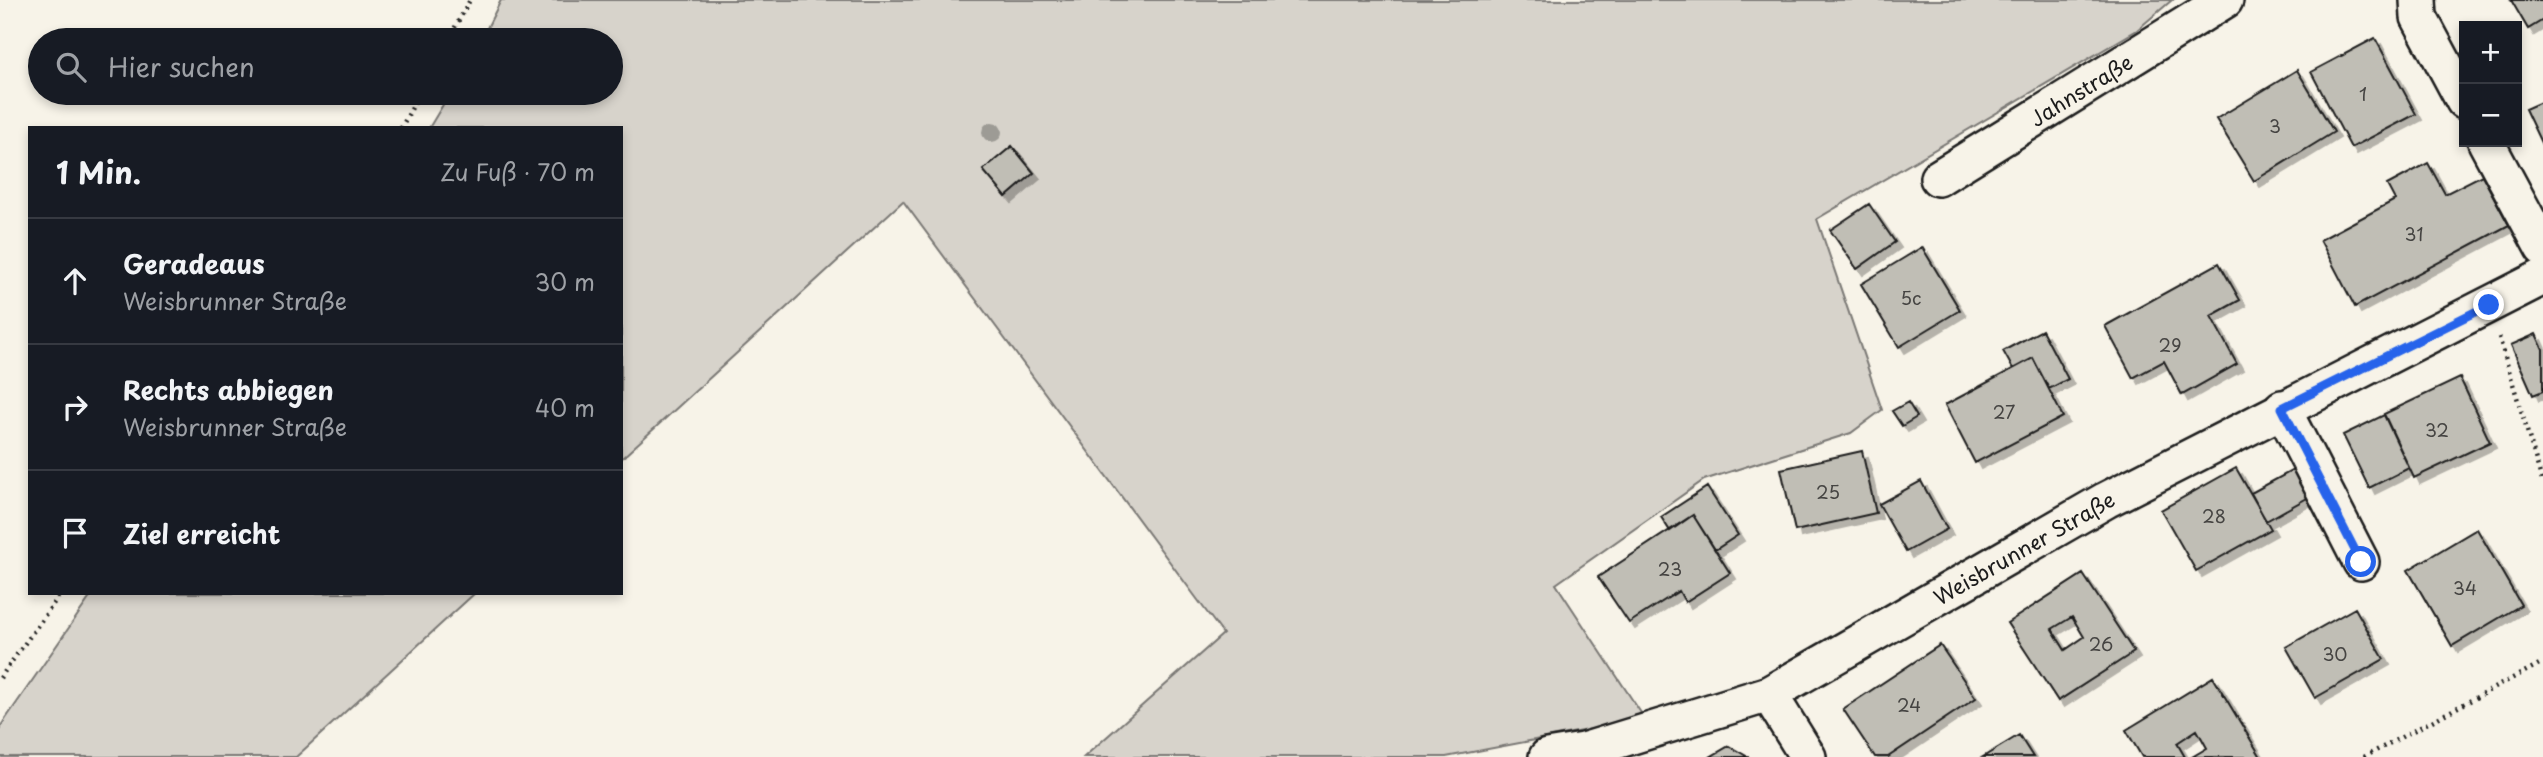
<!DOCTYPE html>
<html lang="de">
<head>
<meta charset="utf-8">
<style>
  :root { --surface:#171b24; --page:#20242c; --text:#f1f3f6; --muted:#9ea1a6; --line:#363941 }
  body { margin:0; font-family:"Playpen Sans",sans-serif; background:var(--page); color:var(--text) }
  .controls { position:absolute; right:21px; top:21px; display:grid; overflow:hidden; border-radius:0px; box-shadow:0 4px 10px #0003 }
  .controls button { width:63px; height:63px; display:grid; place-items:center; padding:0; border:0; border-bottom:2px solid var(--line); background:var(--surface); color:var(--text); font:35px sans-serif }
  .stop { position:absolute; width:21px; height:21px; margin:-16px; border:5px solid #2563eb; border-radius:50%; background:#fff }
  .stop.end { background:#2563eb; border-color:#fff; box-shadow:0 2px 7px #0008 }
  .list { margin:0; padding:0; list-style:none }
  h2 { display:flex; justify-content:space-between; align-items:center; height:91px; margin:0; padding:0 28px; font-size:30px }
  h2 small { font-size:23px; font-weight:400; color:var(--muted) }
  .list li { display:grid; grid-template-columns:46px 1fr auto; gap:21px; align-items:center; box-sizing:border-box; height:126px; padding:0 28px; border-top:2px solid var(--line) }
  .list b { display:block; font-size:26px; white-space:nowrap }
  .list p { margin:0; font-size:23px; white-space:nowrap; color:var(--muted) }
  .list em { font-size:23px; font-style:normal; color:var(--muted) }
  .icon { flex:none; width:38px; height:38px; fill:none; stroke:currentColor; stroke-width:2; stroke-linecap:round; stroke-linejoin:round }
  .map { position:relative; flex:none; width:2543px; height:757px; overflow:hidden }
  .search { position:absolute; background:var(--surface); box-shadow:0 4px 10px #0003; left:28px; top:28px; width:595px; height:77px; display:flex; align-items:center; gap:18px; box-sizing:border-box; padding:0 24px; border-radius:38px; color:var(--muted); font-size:26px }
  .panel { position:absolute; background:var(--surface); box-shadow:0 4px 10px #0003; left:28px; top:126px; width:595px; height:469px; border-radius:0px }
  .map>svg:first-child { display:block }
  .green { fill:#d7d3cb; stroke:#7a7874; stroke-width:2 }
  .building { fill:#c0beb5; stroke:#1c1c1c; stroke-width:2; fill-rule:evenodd; filter:url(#shadow) }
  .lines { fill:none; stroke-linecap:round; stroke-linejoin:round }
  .minor-casing { stroke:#1c1c1c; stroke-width:40 }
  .path { stroke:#1c1c1c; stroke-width:4.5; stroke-dasharray:2 5; stroke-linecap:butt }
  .minor { stroke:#f7f3e8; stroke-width:35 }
  .tree { fill:#9d9b95 }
  .route { stroke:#2563eb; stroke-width:9 }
  .labels { text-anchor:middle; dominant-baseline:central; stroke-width:5; stroke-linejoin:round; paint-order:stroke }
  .number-label { font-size:18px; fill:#454442 }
  .street-label { font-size:21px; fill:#1c1c1c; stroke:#f7f3e8 }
</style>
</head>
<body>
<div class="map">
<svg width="2543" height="757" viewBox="0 0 2543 757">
  <defs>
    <filter id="shadow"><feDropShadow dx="6" dy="6" stdDeviation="0" flood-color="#0004"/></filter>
  </defs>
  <rect width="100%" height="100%" fill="#f7f3e8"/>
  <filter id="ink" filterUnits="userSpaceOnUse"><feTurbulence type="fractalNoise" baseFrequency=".0143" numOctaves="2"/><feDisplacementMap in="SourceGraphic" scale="14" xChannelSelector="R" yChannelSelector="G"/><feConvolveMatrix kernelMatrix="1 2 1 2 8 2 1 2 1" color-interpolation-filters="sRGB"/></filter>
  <g filter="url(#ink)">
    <path class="green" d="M501,0H2172L2137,30L1817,219L1882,410L1851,433L1704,480L1556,584L1645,719L1446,757H1084L1223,634L903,201L621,459V128H429L450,93H611V40H481Z
      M93,593H475L296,757H0V727Z"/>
    <path class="building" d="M2511,0H2543V20L2528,29Z
      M2375,38L2416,114L2351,148L2311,72Z
      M2297,70L2334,132L2254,181L2216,119Z
      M2543,101V147L2525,109Z
      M1012,146L1034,173L1006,197L983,170Z
      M2428,163L2445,194L2482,175L2509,225L2355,307L2320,240L2395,200L2387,185Z
      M1869,204L1895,242L1857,269L1830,230Z
      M1922,247L1960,310L1899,347L1861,284Z
      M2219,263L2240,300L2211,316L2237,364L2182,395L2164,361L2133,378L2105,326Z
      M2042,330L2068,379L2049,389L2033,358L2013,369L2003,351Z
      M2536,334L2543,349V391L2533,395L2511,345Z
      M2033,358L2063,417L1975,463L1945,405Z
      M2460,378L2490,442L2414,478L2384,414Z
      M1908,402L1917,417L1902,426L1892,411Z
      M2384,415L2409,468L2369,488L2343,435Z
      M1862,451L1876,513L1795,531L1781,469Z
      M2236,468L2271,529L2196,571L2161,510Z
      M2293,470L2309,497L2266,521L2251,493Z
      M1921,481L1947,529L1906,552L1879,504Z
      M1707,487L1738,535L1715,550L1693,515L1670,531L1661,517Z
      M1693,515L1730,573L1685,602L1679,591L1629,623L1598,577Z
      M2477,529L2521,605L2452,646L2408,570Z
      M2083,574L2134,652L2058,701L2007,623ZM2072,617L2084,637L2065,650L2052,629Z
      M2355,608L2384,659L2315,698L2286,647Z
      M1940,645L1976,698L1888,757H1875L1843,709Z
      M2213,677L2261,757H2192L2207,748L2197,730L2177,743L2185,757H2142L2126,730Z
      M2019,735L2033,757H1983Z
      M1729,746L1748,757H1710Z"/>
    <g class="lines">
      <g class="minor-casing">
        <g id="minor">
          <path d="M2418,0L2419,17L2464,101"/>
          <path d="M2486,142L2543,248"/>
          <path id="s1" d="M1938,178L2225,0"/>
          <path d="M2282,408L2361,562"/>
          <path d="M1769,694L1808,757"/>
          <path id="s2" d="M1547,757L1583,751L1769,694L2106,500L2543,277"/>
        </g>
      </g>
      <path class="path" d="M448,40L470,0
        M401,128L420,93
        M2499,337L2543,484
        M0,678L61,593
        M2364,757L2543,662"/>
      <use href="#minor" class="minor"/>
    </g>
    <circle class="tree" cx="992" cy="132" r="10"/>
  </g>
  <g class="lines" filter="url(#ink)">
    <path class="route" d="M2361,562L2282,408L2489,305"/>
  </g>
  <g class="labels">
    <g class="number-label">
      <text x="2363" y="93">1</text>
      <text x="2275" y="125">3</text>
      <text x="2414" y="233">31</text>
      <text x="1911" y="297">5c</text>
      <text x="2170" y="344">29</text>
      <text x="2004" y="411">27</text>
      <text x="2437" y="429">32</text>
      <text x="1828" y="491">25</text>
      <text x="2214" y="515">28</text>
      <text x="1670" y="568">23</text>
      <text x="2465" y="587">34</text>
      <text x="2101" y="643">26</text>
      <text x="2335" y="653">30</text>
      <text x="1909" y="704">24</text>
    </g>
    <g class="street-label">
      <text stroke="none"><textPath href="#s1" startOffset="168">Jahnstraße</textPath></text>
      <text stroke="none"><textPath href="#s2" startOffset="525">Weisbrunner Straße</textPath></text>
    </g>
  </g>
</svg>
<div class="controls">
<button>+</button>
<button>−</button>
</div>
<div class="stop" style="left:2361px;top:562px"></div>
<div class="stop end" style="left:2489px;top:305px"></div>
<div class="search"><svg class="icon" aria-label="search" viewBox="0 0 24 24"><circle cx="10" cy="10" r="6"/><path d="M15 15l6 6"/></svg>Hier suchen</div>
<section class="panel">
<h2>1 Min.<small>Zu Fuß · 70 m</small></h2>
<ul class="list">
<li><svg class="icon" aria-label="ahead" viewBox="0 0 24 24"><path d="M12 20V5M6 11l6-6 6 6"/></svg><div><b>Geradeaus</b><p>Weisbrunner Straße</p></div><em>30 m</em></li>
<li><svg class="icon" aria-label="right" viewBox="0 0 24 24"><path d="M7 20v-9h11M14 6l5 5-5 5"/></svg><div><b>Rechts abbiegen</b><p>Weisbrunner Straße</p></div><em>40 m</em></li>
<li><svg class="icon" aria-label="arrive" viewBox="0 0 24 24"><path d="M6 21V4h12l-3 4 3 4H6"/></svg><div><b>Ziel erreicht</b></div></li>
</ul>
</section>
</div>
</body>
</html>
